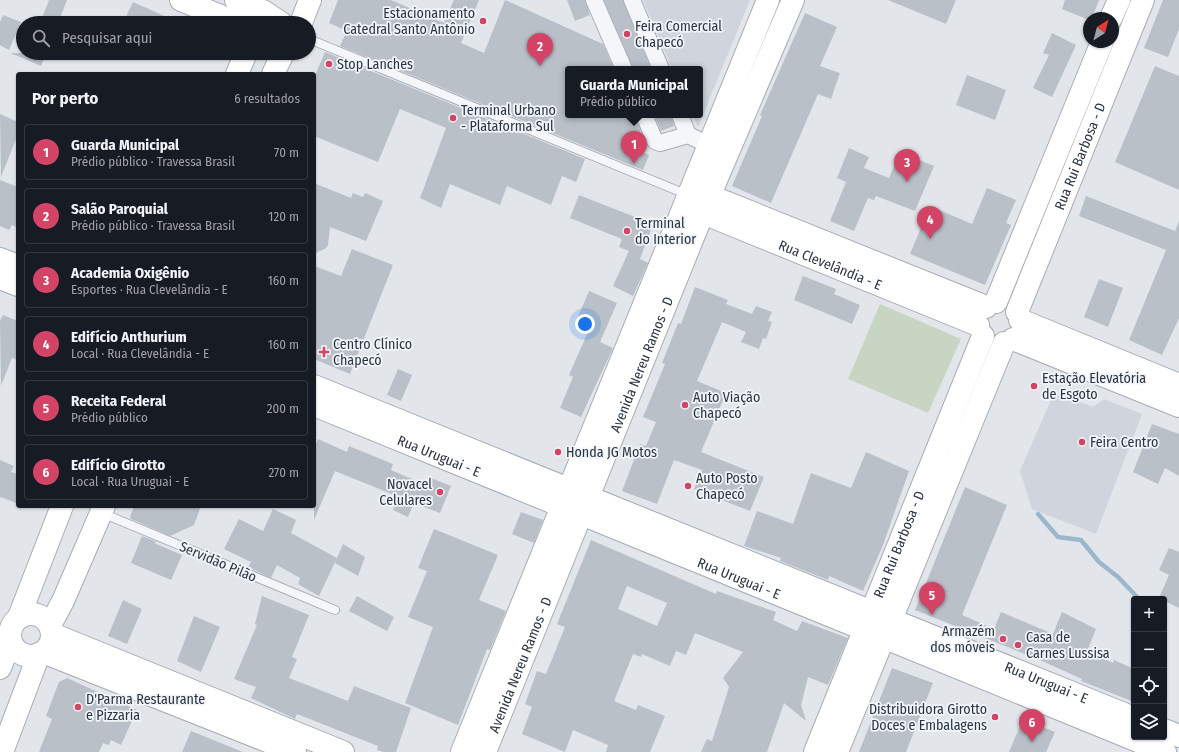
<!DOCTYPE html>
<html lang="pt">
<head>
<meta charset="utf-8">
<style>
  :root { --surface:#171b24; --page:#20242c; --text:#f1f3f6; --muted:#9ea1a6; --line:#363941; --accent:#d34366 }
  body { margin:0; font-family:"Fira Sans Condensed",sans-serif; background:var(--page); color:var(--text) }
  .controls { position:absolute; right:12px; bottom:12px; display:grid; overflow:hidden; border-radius:4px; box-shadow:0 1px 3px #0004 }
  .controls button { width:36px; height:36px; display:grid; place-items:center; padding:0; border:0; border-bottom:1px solid var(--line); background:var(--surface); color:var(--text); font:20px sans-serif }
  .compass { position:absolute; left:1083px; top:12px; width:36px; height:36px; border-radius:50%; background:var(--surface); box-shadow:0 1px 3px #0004; rotate:36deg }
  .you { position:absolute; left:585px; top:324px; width:14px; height:14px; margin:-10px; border:3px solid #fff; border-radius:50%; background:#1a73e8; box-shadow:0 0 0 6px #1a73e833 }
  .badge { display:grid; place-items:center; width:26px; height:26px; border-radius:50%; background:var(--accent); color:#fff; font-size:13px; font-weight:700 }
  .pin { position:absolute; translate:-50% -33px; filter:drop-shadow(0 1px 2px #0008) }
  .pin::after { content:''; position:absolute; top:21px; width:14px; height:12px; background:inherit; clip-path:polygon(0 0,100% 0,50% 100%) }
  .popup { position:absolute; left:565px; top:66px; width:138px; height:52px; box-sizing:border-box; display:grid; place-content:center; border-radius:4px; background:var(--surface); filter:drop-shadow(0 1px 3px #0005); font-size:13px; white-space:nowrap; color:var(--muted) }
  .popup b { font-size:15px; color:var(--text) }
  .popup::after { content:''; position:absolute; left:50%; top:100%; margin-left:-8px; border:8px solid transparent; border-top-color:var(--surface) }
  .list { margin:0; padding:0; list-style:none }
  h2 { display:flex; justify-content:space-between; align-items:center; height:52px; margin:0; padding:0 16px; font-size:17px }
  h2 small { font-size:13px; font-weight:400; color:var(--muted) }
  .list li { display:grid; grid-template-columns:26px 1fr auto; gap:12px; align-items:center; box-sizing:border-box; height:56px; margin:0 8px 8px; padding:0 8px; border:1px solid var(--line); border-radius:4px }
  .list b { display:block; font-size:15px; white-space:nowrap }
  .list p { margin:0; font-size:13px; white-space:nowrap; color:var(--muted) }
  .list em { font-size:13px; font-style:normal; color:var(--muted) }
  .icon { flex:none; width:22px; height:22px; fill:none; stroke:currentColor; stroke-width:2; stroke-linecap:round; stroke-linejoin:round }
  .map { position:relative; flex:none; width:1179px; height:752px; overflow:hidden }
  .search { position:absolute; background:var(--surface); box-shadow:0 1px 3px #0004; left:16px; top:16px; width:300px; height:44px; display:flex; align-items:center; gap:10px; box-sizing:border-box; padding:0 14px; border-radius:22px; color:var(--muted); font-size:15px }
  .panel { position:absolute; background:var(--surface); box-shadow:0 1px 3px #0004; left:16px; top:72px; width:300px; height:436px; border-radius:4px }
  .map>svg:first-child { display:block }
  .built { fill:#d0d5dd }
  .green { fill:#c9d5c3 }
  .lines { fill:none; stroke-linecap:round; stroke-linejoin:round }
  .stream { stroke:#9cb7cc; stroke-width:4.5 }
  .building { fill:#b9c0c8; fill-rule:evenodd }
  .lane-casing { stroke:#a7adb5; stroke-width:10 }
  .street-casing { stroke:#a7adb5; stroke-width:18 }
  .secondary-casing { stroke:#a7adb5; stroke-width:24 }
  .primary-casing { stroke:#a1abb7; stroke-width:24 }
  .lane { stroke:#f5f6f9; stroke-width:8 }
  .street { stroke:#f5f6f9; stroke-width:16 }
  .secondary { stroke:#fff; stroke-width:22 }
  .primary { stroke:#fff; stroke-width:22 }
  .poi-dot { fill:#d34366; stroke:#f2f5f8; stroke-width:1.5 }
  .labels { text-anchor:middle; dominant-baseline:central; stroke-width:3.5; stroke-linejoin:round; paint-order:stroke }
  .poi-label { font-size:14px; fill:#293543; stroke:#f2f5f8; text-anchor:start }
  .street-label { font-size:14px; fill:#293543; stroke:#f2f5f8 }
</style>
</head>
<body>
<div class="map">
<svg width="1179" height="752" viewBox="0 0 1179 752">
  <rect width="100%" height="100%" fill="#e2e6eb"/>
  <path class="built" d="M643,0H750L698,127L692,115H700V69H672Z
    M1054,393L1093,407L1104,399L1142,414L1096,534L1032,509L1020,471Z"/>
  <path class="green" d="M880,304L961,339L928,413L848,379Z"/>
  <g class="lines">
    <path class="stream" d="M1038,514L1058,537L1081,540L1099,562L1118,577L1139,599"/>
  </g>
  <path class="building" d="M49,0H67L58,23H40Z
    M338,0H391L444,23L454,0H479L461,43L484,53L505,0L603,44L614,69H568V115H635L643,138L624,145L649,155L643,170L340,46L347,31L329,23Z
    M567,0H585L590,15L575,21Z
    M604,0H623L651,69H633Z
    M888,0H956L946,24Z
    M1065,0H1099L1092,18H1089V20L1062,9Z
    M1163,0H1179V29L1168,57L1144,48Z
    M133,2L180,23H123Z
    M805,13L837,27L820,66L840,73L831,99L818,94L771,203L732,186L762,116L760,115Z
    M3,15L21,22L9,50L0,45V22Z
    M1052,33L1076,45L1052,97L1033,88L1049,55L1043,53Z
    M325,52L585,159L576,182L562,176L551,205L507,186L500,205L450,184L441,208L420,198L446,128L400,109L378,162L314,136V78Z
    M10,53H46L41,66Z
    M1155,66L1179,76V190L1115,162Z
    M967,75L1006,90L995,120L956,105Z
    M0,114L18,122V134L1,177Z
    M654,115H671L674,126L661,131Z
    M849,148L869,157L864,168L889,178L900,152L934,166L915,211L876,196L874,200L868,198L854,231L830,221L846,182L837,178Z
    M0,180L18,187V228L12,225L9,230L0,226Z
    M314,183L351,198L353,193L363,197L365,193L383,201L366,241L330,227L328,245L326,248L314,254Z
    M987,188L1016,200L1006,223L1011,225L985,285L910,254L930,206L972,224Z
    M579,195L653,224L640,259L648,263L633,296L613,286L629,251L619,247L622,239L570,218Z
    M1086,196L1175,231L1179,221V318L1162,355L1129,340L1166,250L1079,216Z
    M352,249L393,265L350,374L314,359V266L341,276Z
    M803,276L836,289L834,294L860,305L852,324L794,300Z
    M1099,279L1123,288L1108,327L1084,317Z
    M695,287L728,300L726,304L752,314L756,306L772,312L768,321L772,322L766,339L763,338L759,349L741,342L746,332L722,322L697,381L726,393L701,452L764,477L750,511L694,489L702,470L674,460L657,504L622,491L640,444L646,446L656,422L643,417L665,364L662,363L678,323L681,324Z
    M589,291L617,303L600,342L613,348L581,417L560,408L573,377L569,375L591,325L577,319Z
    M3,315L18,321V360L12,358L1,386L0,321Z
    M398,369L412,375L401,401L387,395Z
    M1152,424L1179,434V476L1165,468L1158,484L1133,472Z
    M318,439L347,452L349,446L393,464L391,470L428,486L431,478L451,486L440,513L414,503L408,517L393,510L399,497L335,471L314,520V449Z
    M866,452L909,471L883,545L863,591L829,576L828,580L780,561L781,558L744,546L757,511L793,524L811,473L851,488Z
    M0,460L14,466L11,472L18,474V504L1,497L0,498Z
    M965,487L1007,505L962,615L994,629L1001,612L1053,634L1062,612L1096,629L1087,651L1113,663L1114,660L1134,669V702L1081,681L1082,679L1042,661L915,610Z
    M134,506H201L194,525L170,536L131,519L130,517Z
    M273,509L296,520L291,533L337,558L319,596L298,584L300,578L277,565L271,578L248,567L251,562L224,549L239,519L263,531Z
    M521,512L543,520L534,543L512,534Z
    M434,529L498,555L479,600L506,611L490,650L487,649L458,725L405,703L433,627L408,617L427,571L418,568Z
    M142,536L157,542L154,543L182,555L171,580L131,563Z
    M591,540L716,594L717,591L776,612L773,620L797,631L802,621L848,638L828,685L808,677L801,705L806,721L784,703L767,752H701L707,739L712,741L729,687L723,678L743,652L695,633L686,655L676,651L670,666L642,654L641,657L633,654L614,701L636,710L638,705L665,716L650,752H606L608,745L573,730L565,752L522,734L532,707L525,704L537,671L546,674L565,627L557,624ZM627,586L667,603L657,626L618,609Z
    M343,544L365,557L358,576L335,563Z
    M1169,548L1179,552V608L1159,598L1169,575L1159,570Z
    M262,596L309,615L292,657L297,659L289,678L348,701L354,686L411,708L396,752H384L377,750L378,746L297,714L295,719L251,698L256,687L234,679L257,625L255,624Z
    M357,596L394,617L387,631L349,611Z
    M123,600L142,609L127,644L108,636Z
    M194,616L220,627L201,672L177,661Z
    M892,668L933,683L906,752H859Z
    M67,678L137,710L121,745L111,740L109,745L103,743L99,752H39L52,719L46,716L59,682Z
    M1023,719L1055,732L1046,752H1009Z
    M191,731L243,752H182Z"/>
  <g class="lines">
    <g class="lane-casing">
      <path id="lane" d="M309,39L688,195
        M102,513L335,610"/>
    </g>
    <g class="street-casing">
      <path id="street" d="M594,0L624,69
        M632,0L661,69
        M644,115L655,141L660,143L688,135
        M680,115L688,135L709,145"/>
    </g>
    <g class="secondary-casing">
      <g id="secondary">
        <path d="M181,0L238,23"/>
        <path d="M236,0L263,11L281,23"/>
        <path d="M1111,18L1119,0"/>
        <path d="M301,23L310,0"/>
        <path d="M237,74L246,53"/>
        <path d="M273,74L283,53"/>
        <path d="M696,195L710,196L986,307"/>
        <path id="s1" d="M695,202L703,213L978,325"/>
        <path d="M996,302L1102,42"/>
        <path id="s2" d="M1017,312L1143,0"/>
        <path d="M1020,320L1179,385"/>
        <path d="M1013,339L1179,406"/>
        <circle cx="31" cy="635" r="21"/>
        <path d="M19,617L62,506"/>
        <path d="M50,625L63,601L104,506"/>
        <path d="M52,634L343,752"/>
        <path d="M43,652L295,752"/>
        <path d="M0,668L10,641"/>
        <path d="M2,752L39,654"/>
        <path d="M462,752L768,0"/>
        <path id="s3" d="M485,752L717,178L793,0"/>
        <path id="s4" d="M815,752L983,336"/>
        <path d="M837,752L1004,343"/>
      </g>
    </g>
    <g class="primary-casing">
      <g id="primary">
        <path d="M0,259L18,266"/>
        <path d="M0,278L18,285"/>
        <path id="s5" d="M314,386L1134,718"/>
        <path id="s6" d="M314,405L1165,752"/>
        <path d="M1164,730L1179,736"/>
      </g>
    </g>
    <use href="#lane" class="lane"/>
    <use href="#street" class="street"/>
    <use href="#secondary" class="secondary"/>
    <use href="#primary" class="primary"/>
  </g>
  <g class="poi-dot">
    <circle cx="483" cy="21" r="4"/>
    <circle cx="627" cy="34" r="4"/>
    <circle cx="329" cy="64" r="4"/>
    <circle cx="453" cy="118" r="4"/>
    <circle cx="627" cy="231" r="4"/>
    <path d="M322 346h4v4h4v4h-4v4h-4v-4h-4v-4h4z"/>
    <circle cx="1034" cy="386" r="4"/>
    <circle cx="685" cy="405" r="4"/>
    <circle cx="1082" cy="442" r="4"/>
    <circle cx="558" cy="452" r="4"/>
    <circle cx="688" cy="486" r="4"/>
    <circle cx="440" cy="492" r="4"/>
    <circle cx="1003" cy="639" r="4"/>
    <circle cx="1018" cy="645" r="4"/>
    <circle cx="78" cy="707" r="4"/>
    <circle cx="995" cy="717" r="4"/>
  </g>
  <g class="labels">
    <g class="poi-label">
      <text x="475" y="13" text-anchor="end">Estacionamento<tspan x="475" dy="16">Catedral Santo Antônio</tspan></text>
      <text x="635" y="26">Feira Comercial<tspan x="635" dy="16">Chapecó</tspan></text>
      <text x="337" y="64">Stop Lanches</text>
      <text x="461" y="110">Terminal Urbano<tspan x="461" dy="16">- Plataforma Sul</tspan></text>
      <text x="635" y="223">Terminal<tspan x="635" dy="16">do Interior</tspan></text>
      <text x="333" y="344">Centro Clínico<tspan x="333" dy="16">Chapecó</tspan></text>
      <text x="1042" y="378">Estação Elevatória<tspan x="1042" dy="16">de Esgoto</tspan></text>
      <text x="693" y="397">Auto Viação<tspan x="693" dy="16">Chapecó</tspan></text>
      <text x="1090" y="442">Feira Centro</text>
      <text x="566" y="452">Honda JG Motos</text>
      <text x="696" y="478">Auto Posto<tspan x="696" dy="16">Chapecó</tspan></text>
      <text x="432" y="484" text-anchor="end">Novacel<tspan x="432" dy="16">Celulares</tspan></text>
      <text x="995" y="631" text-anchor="end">Armazém<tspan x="995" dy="16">dos móveis</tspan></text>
      <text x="1026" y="637">Casa de<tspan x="1026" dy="16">Carnes Lussisa</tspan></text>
      <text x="86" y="699">D'Parma Restaurante<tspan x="86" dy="16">e Pizzaria</tspan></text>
      <text x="987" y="709" text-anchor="end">Distribuidora Girotto<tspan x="987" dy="16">Doces e Embalagens</tspan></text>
    </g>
    <g class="street-label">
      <text stroke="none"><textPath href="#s2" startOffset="168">Rua Rui Barbosa - D</textPath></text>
      <text stroke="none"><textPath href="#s1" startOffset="151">Rua Clevelândia - E</textPath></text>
      <text stroke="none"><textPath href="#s3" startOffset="418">Avenida Nereu Ramos - D</textPath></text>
      <text stroke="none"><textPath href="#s6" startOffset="135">Rua Uruguai - E</textPath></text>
      <text stroke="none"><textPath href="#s4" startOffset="224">Rua Rui Barbosa - D</textPath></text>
      <text transform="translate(218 562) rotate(23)">Servidão Pilão</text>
      <text stroke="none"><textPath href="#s6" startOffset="459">Rua Uruguai - E</textPath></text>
      <text stroke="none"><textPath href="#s3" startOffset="94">Avenida Nereu Ramos - D</textPath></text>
      <text stroke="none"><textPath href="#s5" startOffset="790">Rua Uruguai - E</textPath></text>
    </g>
  </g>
</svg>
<div class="controls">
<button>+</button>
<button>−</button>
<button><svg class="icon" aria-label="locate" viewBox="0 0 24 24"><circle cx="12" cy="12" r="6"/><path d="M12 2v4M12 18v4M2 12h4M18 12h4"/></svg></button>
<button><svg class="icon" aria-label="layers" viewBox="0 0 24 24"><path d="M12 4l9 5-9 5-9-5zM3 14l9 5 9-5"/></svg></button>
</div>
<svg class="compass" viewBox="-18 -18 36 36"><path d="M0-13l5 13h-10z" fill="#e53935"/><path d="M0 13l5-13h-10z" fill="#9ea1a6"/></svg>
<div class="you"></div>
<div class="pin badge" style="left:634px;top:164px">1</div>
<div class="popup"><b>Guarda Municipal</b>Prédio público</div>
<div class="pin badge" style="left:540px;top:66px">2</div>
<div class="pin badge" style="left:907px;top:182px">3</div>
<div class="pin badge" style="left:930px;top:239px">4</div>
<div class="pin badge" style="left:932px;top:615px">5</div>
<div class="pin badge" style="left:1032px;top:742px">6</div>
<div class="search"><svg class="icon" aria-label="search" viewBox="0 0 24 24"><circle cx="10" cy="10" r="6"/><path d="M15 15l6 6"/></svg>Pesquisar aqui</div>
<section class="panel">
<h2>Por perto<small>6 resultados</small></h2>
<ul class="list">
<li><span class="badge">1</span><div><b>Guarda Municipal</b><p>Prédio público · Travessa Brasil</p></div><em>70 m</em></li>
<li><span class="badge">2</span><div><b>Salão Paroquial</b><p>Prédio público · Travessa Brasil</p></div><em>120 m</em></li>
<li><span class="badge">3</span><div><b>Academia Oxigênio</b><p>Esportes · Rua Clevelândia - E</p></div><em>160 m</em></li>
<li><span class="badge">4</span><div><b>Edifício Anthurium</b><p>Local · Rua Clevelândia - E</p></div><em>160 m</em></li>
<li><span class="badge">5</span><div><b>Receita Federal</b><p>Prédio público</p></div><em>200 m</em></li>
<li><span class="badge">6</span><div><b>Edifício Girotto</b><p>Local · Rua Uruguai - E</p></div><em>270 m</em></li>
</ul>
</section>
</div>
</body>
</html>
